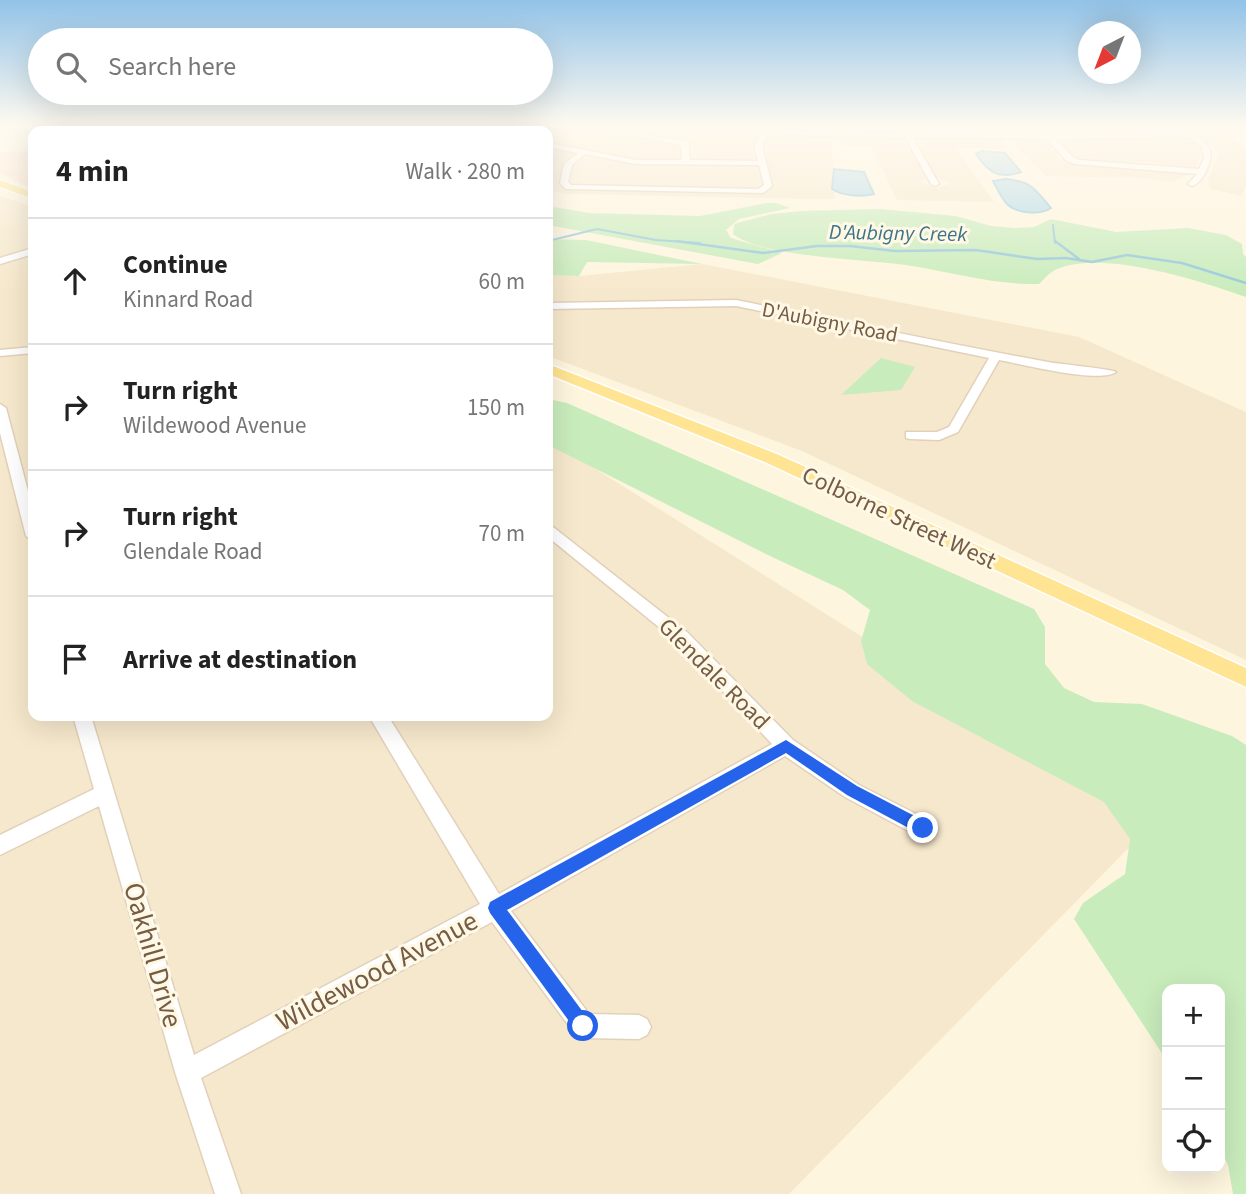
<!DOCTYPE html>
<html lang="en">
<head>
<meta charset="utf-8">
<style>
  :root { --surface:#fff; --page:#f2f2f2; --text:#222; --muted:#767676; --line:#e0e0e0 }
  body { margin:0; font-family:"Source Sans 3",sans-serif; background:var(--page); color:var(--text) }
  .controls { position:absolute; right:21px; bottom:21px; display:grid; overflow:hidden; border-radius:14px; box-shadow:0 7px 28px #0002 }
  .controls button { width:63px; height:63px; display:grid; place-items:center; padding:0; border:0; border-bottom:2px solid var(--line); background:var(--surface); color:var(--text); font:35px sans-serif }
  .compass { position:absolute; left:1078px; top:21px; width:63px; height:63px; border-radius:50%; background:var(--surface); box-shadow:0 7px 28px #0002; rotate:222deg }
  .stop { position:absolute; width:21px; height:21px; margin:-16px; border:5px solid #2563eb; border-radius:50%; background:#fff }
  .stop.end { background:#2563eb; border-color:#fff; box-shadow:0 2px 7px #0008 }
  .list { margin:0; padding:0; list-style:none }
  h2 { display:flex; justify-content:space-between; align-items:center; height:91px; margin:0; padding:0 28px; font-size:30px }
  h2 small { font-size:23px; font-weight:400; color:var(--muted) }
  .list li { display:grid; grid-template-columns:46px 1fr auto; gap:21px; align-items:center; box-sizing:border-box; height:126px; padding:0 28px; border-top:2px solid var(--line) }
  .list b { display:block; font-size:26px; white-space:nowrap }
  .list p { margin:0; font-size:23px; white-space:nowrap; color:var(--muted) }
  .list em { font-size:23px; font-style:normal; color:var(--muted) }
  .icon { flex:none; width:38px; height:38px; fill:none; stroke:currentColor; stroke-width:2; stroke-linecap:round; stroke-linejoin:round }
  .map { position:relative; flex:none; width:1246px; height:1194px; overflow:hidden }
  .search { position:absolute; background:var(--surface); box-shadow:0 7px 28px #0002; left:28px; top:28px; width:525px; height:77px; display:flex; align-items:center; gap:18px; box-sizing:border-box; padding:0 24px; border-radius:38px; color:var(--muted); font-size:26px }
  .panel { position:absolute; background:var(--surface); box-shadow:0 7px 28px #0002; left:28px; top:126px; width:525px; height:595px; border-radius:14px }
  .map>svg:first-child { display:block }
  .residential { fill:#f6e8cc }
  .commercial { fill:#ffe4d0 }
  .green { fill:#c9ecbc }
  .water { fill:#b2d9e8; stroke:#97c8da; stroke-width:2 }
  .lines { fill:none; stroke-linecap:round; stroke-linejoin:round }
  .stream-far1 { stroke:#97c8da; stroke-width:2 }
  .stream { stroke:#97c8da; stroke-width:2.5 }
  .minor-casing { stroke:#e2d1ba; stroke-width:3 }
  .major-casing { stroke:#fff; stroke-width:3 }
  .minor { fill:#fff; fill-rule:evenodd }
  .major { fill:#ffe493; fill-rule:evenodd }
  .route { fill:#2563eb }
  .labels { text-anchor:middle; dominant-baseline:central; stroke-width:6; stroke-linejoin:round; paint-order:stroke }
  .far-water-label { font-size:21px; font-style:italic; fill:#3d748b; stroke:#fff8e5 }
  .far-street-label { font-size:21px; fill:#755c45; stroke:#fff8e5 }
  .street-label { font-size:24px; fill:#755c45; stroke:#fff8e5 }
  .near-street-label { font-size:28px; fill:#755c45; stroke:#fff8e5 }
</style>
</head>
<body>
<div class="map">
<svg width="1246" height="1194" viewBox="0 0 1246 1194">
  <rect width="100%" height="100%" fill="#fef5de"/>
  <path class="residential" d="M191,127H898L901,134L831,132L835,199H809L568,194L548,191V131H184Z
    M908,127H1031L1038,134L912,133Z
    M1045,127H1173L1140,134L1102,135H1053Z
    M1195,127L1238,132L1234,139L1246,147V186L1242,196L1210,189L1208,181L1219,153L1208,142L1185,131Z
    M1176,134L1195,143L1202,151L1195,168L1149,162L1079,160L1059,140H1130Z
    M837,136L900,137L906,146L909,147L926,176L922,183L936,188L949,184L936,177L918,147L921,146L915,137L999,139L1009,149L956,148L994,202L897,200L871,146H842Z
    M1009,139H1043L1060,158L1075,164L1192,173L1172,182L1142,178L1046,176Z
    M0,196L33,207V716H548V439L1155,821L789,1194H0Z
    M702,264L1079,337L1246,412V660L802,451L548,356V275L579,276Z"/>
  <path class="commercial" d="M33,151V189L0,173V152Z"/>
  <path class="green" d="M766,203H776L790,208L739,219L726,230L731,238L782,253L758,264L548,225V206L589,213L700,216Z
    M880,209L956,216L991,226L1014,228L1034,227L1051,219L1116,232L1188,228L1226,235L1242,244L1243,254L1246,257V297C1201,281 1100,248 1055,270C1049,273 1044,279 1039,284C996,285 955,273 912,266C871,259 763,258 733,234L734,225L737,223L772,214L802,211Z
    M548,239L586,240L702,264L587,262L579,276L548,275Z
    M881,358L915,367L901,390L841,395Z
    M548,399L567,403L1034,609L1045,627V664L1064,688L1094,702L1142,704L1232,736L1246,745V1194H1233L1228,1165L1220,1149V989H1167V1061L1074,919L1083,903L1125,874L1130,839L1104,802L912,701L867,664L861,641L870,610L843,590L770,556L548,445Z"/>
  <path class="water" d="M982,151L1005,153L1021,172C999,180 988,172 976,154Z
    M834,169L864,172L874,194C863,197 842,196 832,189Z
    M1005,179C1031,181 1035,189 1051,208C1041,215 1018,214 1008,205C1002,200 997,188 993,181Z"/>
  <g class="lines">
    <path class="stream-far1" d="M3,127L33,134
      M1053,225L1055,243
      M548,241L597,229L656,240L700,243"/>
    <path class="stream" d="M676,241L763,253L817,246H850L895,251L976,250L1037,259L1066,258L1092,262L1127,255L1182,263L1246,283
      M1055,241L1079,259"/>
    <g class="minor-casing">
      <path id="minor" d="M195,127L229,131H212Z
        M253,127H260L256,131H249Z
        M418,127H424L421,131H415Z
        M485,127H491L488,131H482Z
        M586,127L688,141L690,160L758,161L754,146L763,131L737,129L734,127L815,132L902,133L900,128L906,127L909,133L1042,135L1045,132L1050,135L1149,134L1187,127L1180,130C1200,137 1219,145 1207,169C1204,177 1199,183 1192,186L1188,184L1197,174L1075,164L1067,161L1046,139L912,137L939,184L935,186L931,184L905,137L815,136L770,132L762,146L772,186L763,193L566,189L560,183L564,164L578,153L548,147V143L636,160H682L681,145ZM1172,132L1193,140L1202,147L1204,158L1199,169L1079,160L1073,157L1055,139L1149,138ZM585,154L636,164L759,165L764,185L758,189L571,185L568,182L572,165Z
        M33,248V254L0,264V258Z
        M736,300C840,321 944,343 1048,362C1059,364 1112,369 1116,372C1099,384 1022,364 999,360L958,432L939,440L910,439L906,438V432H937L949,427L989,358L736,306L548,309V303Z
        M33,347V353L0,356V350Z
        M0,404L6,408L33,510V541L26,536L0,433Z
        M548,525L553,527L688,633L793,740L859,785L930,821L933,828L930,835L923,837L916,835L845,797L785,756L511,911L589,1014L639,1015L647,1019L651,1027L647,1035L639,1039L583,1038L575,1034L492,922L201,1078L241,1194H215L175,1072L99,806L0,855V835L94,789L73,716H91L194,1055L480,904L369,716H388L499,894L772,744L676,641L548,537Z"/>
    </g>
    <g class="major-casing">
      <path id="major" d="M0,180L33,192V199L0,187Z
        M548,364L779,455L1246,668V687L767,463L548,374Z"/>
    </g>
    <use href="#minor" class="minor"/>
    <use href="#major" class="major"/>
  </g>
  <linearGradient id="sky" x2="0" y2="1"><stop stop-color="#92c3e8"/><stop offset="0.43" stop-color="#fffaf0"/><stop offset="1" stop-color="#fffaf0" stop-opacity="0"/></linearGradient>
  <rect width="1246" height="294" fill="url(#sky)"/>
  <path class="route" d="M786,740L857,786L928,823L931,828L928,833H918L847,795L786,753L507,910L589,1020L592,1026L589,1032L583,1034L577,1032L490,913L488,908L490,902Z"/>
  <g class="labels">
    <g class="far-water-label">
      <text transform="translate(898 233) rotate(1)">D'Aubigny Creek</text>
    </g>
    <g class="far-street-label">
      <text transform="translate(830 322) rotate(11)">D'Aubigny Road</text>
    </g>
    <g class="street-label">
      <text transform="translate(899 518) rotate(25)">Colborne Street West</text>
      <text transform="translate(714 674) rotate(45)">Glendale Road</text>
    </g>
    <g class="near-street-label">
      <text transform="translate(153 955) rotate(74)">Oakhill Drive</text>
      <text transform="translate(377 971) rotate(-28)">Wildewood Avenue</text>
    </g>
  </g>
</svg>
<div class="controls">
<button>+</button>
<button>−</button>
<button><svg class="icon" aria-label="locate" viewBox="0 0 24 24"><circle cx="12" cy="12" r="6"/><path d="M12 2v4M12 18v4M2 12h4M18 12h4"/></svg></button>
</div>
<svg class="compass" viewBox="-18 -18 36 36"><path d="M0-13l5 13h-10z" fill="#e53935"/><path d="M0 13l5-13h-10z" fill="#767676"/></svg>
<div class="stop" style="left:583px;top:1026px"></div>
<div class="stop end" style="left:923px;top:828px"></div>
<div class="search"><svg class="icon" aria-label="search" viewBox="0 0 24 24"><circle cx="10" cy="10" r="6"/><path d="M15 15l6 6"/></svg>Search here</div>
<section class="panel">
<h2>4 min<small>Walk · 280 m</small></h2>
<ul class="list">
<li><svg class="icon" aria-label="ahead" viewBox="0 0 24 24"><path d="M12 20V5M6 11l6-6 6 6"/></svg><div><b>Continue</b><p>Kinnard Road</p></div><em>60 m</em></li>
<li><svg class="icon" aria-label="right" viewBox="0 0 24 24"><path d="M7 20v-9h11M14 6l5 5-5 5"/></svg><div><b>Turn right</b><p>Wildewood Avenue</p></div><em>150 m</em></li>
<li><svg class="icon" aria-label="right" viewBox="0 0 24 24"><path d="M7 20v-9h11M14 6l5 5-5 5"/></svg><div><b>Turn right</b><p>Glendale Road</p></div><em>70 m</em></li>
<li><svg class="icon" aria-label="arrive" viewBox="0 0 24 24"><path d="M6 21V4h12l-3 4 3 4H6"/></svg><div><b>Arrive at destination</b></div></li>
</ul>
</section>
</div>
</body>
</html>
